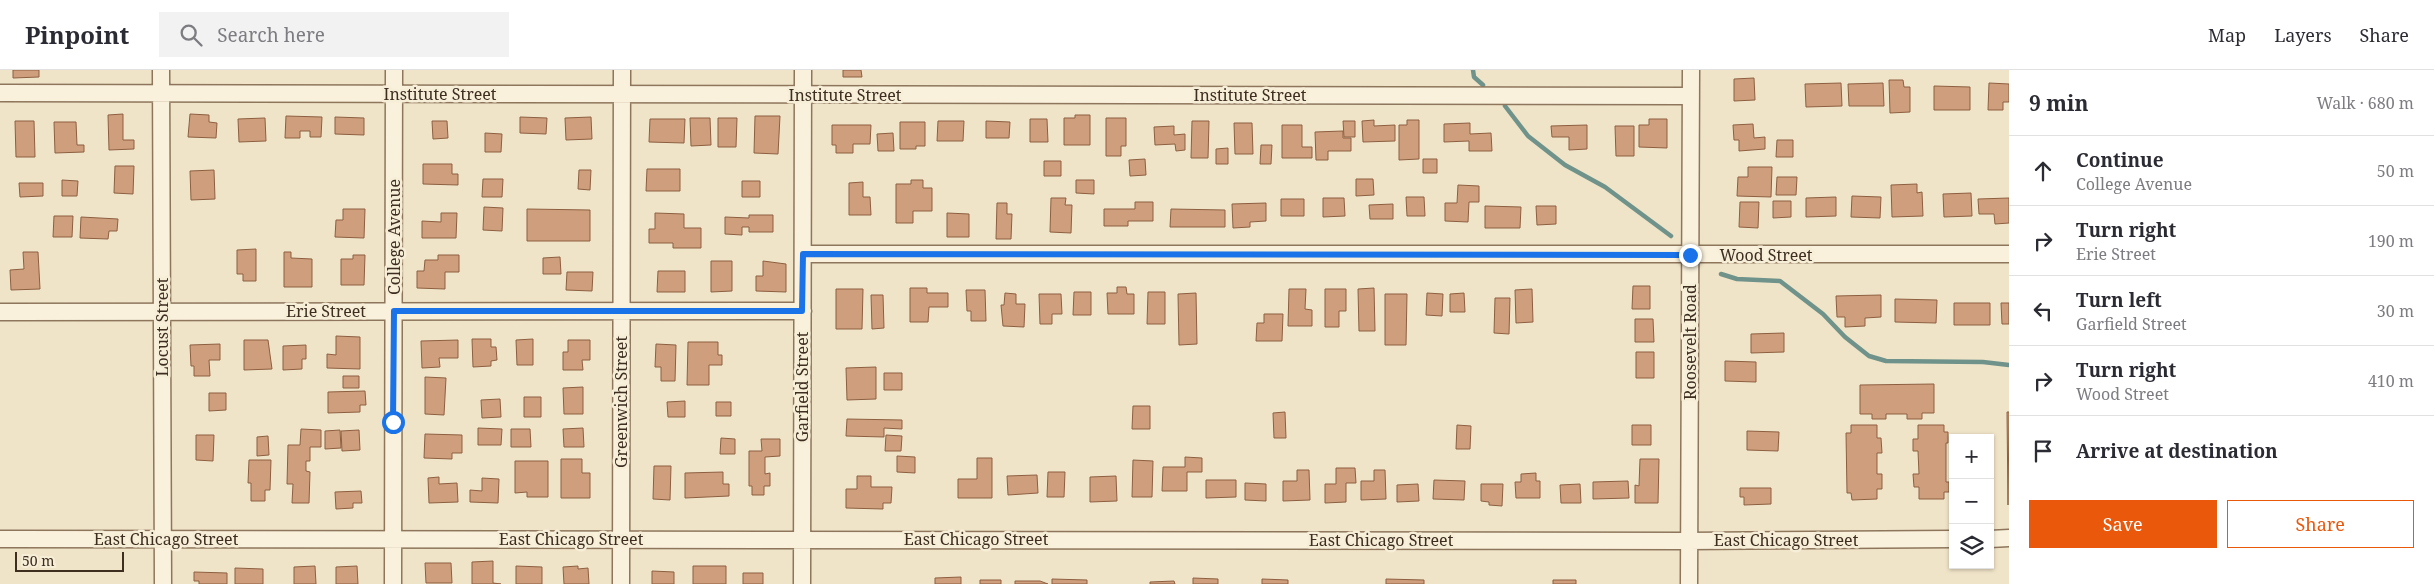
<!DOCTYPE html>
<html lang="en">
<head>
<meta charset="utf-8">
<style>
  :root { --surface:#fff; --page:#f2f2f3; --text:#2b2b33; --muted:#7c7c81; --line:#e1e1e2; --accent:#ea580c }
  body { margin:0; font-family:"Noto Serif",serif; background:var(--page); color:var(--text) }
  .controls { position:absolute; right:15px; bottom:15px; display:grid; overflow:hidden; border-radius:0px; box-shadow:0 1px 4px #0004 }
  .controls button { width:45px; height:45px; display:grid; place-items:center; padding:0; border:0; border-bottom:1px solid var(--line); background:var(--surface); color:var(--text); font:25px sans-serif }
  .scale { position:absolute; left:15px; bottom:12px; width:109px; box-sizing:border-box; padding-left:5px; border:2px solid #3d2e20; border-top:0; font-size:14px; line-height:18px; white-space:nowrap; color:#3d2e20; -webkit-text-stroke:4px #f7eed8; paint-order:stroke }
  .stop { position:absolute; width:15px; height:15px; margin:-11px; border:4px solid #1a73e8; border-radius:50%; background:#fff }
  .stop.end { background:#1a73e8; border-color:#fff; box-shadow:0 1px 5px #0008 }
  .list { margin:0; padding:0; list-style:none }
  h2 { display:flex; justify-content:space-between; align-items:center; height:65px; margin:0; padding:0 20px; font-size:21px }
  h2 small { font-size:16px; font-weight:400; color:var(--muted) }
  .list li { display:grid; grid-template-columns:32px 1fr auto; gap:15px; align-items:center; box-sizing:border-box; height:70px; padding:0 20px; border-top:1px solid var(--line) }
  .list b { display:block; font-size:19px; white-space:nowrap }
  .list p { margin:0; font-size:16px; white-space:nowrap; color:var(--muted) }
  .list em { font-size:16px; font-style:normal; color:var(--muted) }
  .actions { display:flex; gap:10px; padding:15px 20px }
  .actions a { flex:1; padding:11px 0; border:1px solid var(--accent); border-radius:0px; text-align:center; font-size:18px; color:var(--accent) }
  .actions .main { background:var(--accent); color:#fff }
  .icon { flex:none; width:28px; height:28px; fill:none; stroke:currentColor; stroke-width:2; stroke-linecap:round; stroke-linejoin:round }
  .map { position:relative; flex:none; width:2009px; height:514px; overflow:hidden }
  header { display:flex; align-items:center; gap:30px; box-sizing:border-box; height:70px; padding:0 25px; background:var(--surface); border-bottom:1px solid var(--line) }
  header strong { font-size:24px }
  nav { display:flex; gap:28px; margin-inline-start:auto; font-size:18px }
  .search { width:350px; height:45px; background:var(--page); display:flex; align-items:center; gap:12px; box-sizing:border-box; padding:0 18px; border-radius:0px; color:var(--muted); font-size:19px }
  main { display:flex }
  aside { flex:1; background:var(--surface) }
  .map>svg:first-child { display:block }
  .lines { fill:none; stroke-linecap:round; stroke-linejoin:round }
  .stream { stroke:#6f938a; stroke-width:4.5 }
  .building { fill:#cf9f7d; stroke:#8d5f41 }
  .minor-casing { stroke:#8d765c; stroke-width:19 }
  .minor { stroke:#faf1dc; stroke-width:16 }
  .route { stroke:#1a73e8; stroke-width:6 }
  .labels { text-anchor:middle; dominant-baseline:central; stroke-width:5; stroke-linejoin:round; paint-order:stroke }
  .street-label { font-size:16px; fill:#3d2e20; stroke:#f7eed8 }
</style>
</head>
<body>
<header>
<strong>Pinpoint</strong>
<div class="search"><svg class="icon" aria-label="search" viewBox="0 0 24 24"><circle cx="10" cy="10" r="6"/><path d="M15 15l6 6"/></svg>Search here</div>
<nav><a>Map</a><a>Layers</a><a>Share</a></nav>
</header>
<main>
<div class="map">
<svg width="2009" height="514" viewBox="0 0 2009 514">
  <rect width="100%" height="100%" fill="#f0e4c8"/>
  <g class="lines">
    <path class="stream" d="M1473,0L1474,7L1483,15
      M1505,36L1528,66L1565,95L1605,117L1671,166
      M1721,204L1737,209L1780,211L1823,244L1845,267L1869,286L1886,291L1983,292L2009,295"/>
  </g>
  <path class="building" d="M13,0H39V7L13,8Z
    M843,0H861L862,7H843Z
    M1754,8L1755,30L1734,31V9Z
    M1889,10H1903L1904,17H1910V42L1890,43Z
    M1841,13L1842,36L1806,37L1805,14Z
    M1883,13L1884,36H1849L1848,14Z
    M1989,13L2009,14V32H2003V40H1988Z
    M1934,16L1970,17V40H1934Z
    M123,44V70H134V79L109,80L108,45Z
    M190,44L209,45V52L217,53L216,68L188,67Z
    M1075,45H1090V75H1064V48H1075Z
    M286,46L322,47L321,67H310V61H300V68H285Z
    M755,46H780L778,84L754,83Z
    M335,47L364,48V65L335,64Z
    M520,47L547,48L546,64L520,63Z
    M591,47L592,69L566,70L565,48Z
    M265,48L266,71L239,72L238,49Z
    M690,48H710L711,75L691,76Z
    M718,48H737L736,77H718Z
    M1106,48H1126V76H1121V86H1106Z
    M650,49H685L684,73L649,72Z
    M1030,49H1047L1048,72H1030Z
    M1649,49H1667V78L1639,77V55H1649Z
    M1374,50V56L1395,55V71L1363,72L1362,51Z
    M1407,50H1419V89L1399,90V55H1407Z
    M15,51H34L35,87H16Z
    M432,51H447L448,68L433,69Z
    M938,51H964L963,71H937Z
    M986,51L1010,52L1009,68H986Z
    M1192,51H1209L1208,88H1191Z
    M1343,51H1355V67H1344Z
    M54,52H76L77,75H84V82L55,83Z
    M900,52H925V76H916V79H900Z
    M1234,53H1252L1253,84H1235Z
    M1470,53V64L1491,63L1492,81H1469V71L1444,72V54Z
    M1753,54L1754,68L1765,67V79L1739,81V70H1734L1733,55Z
    M832,55H871L870,74H853V83H836V75H832Z
    M1282,55H1302V77H1312V88H1282Z
    M1587,55V79L1569,80V67H1552L1551,56Z
    M1174,56V65L1185,64V80L1176,81L1175,74L1155,75L1154,57Z
    M1615,56H1634V86H1616Z
    M1343,61V68H1351V81H1328V90H1316L1315,62Z
    M485,63L502,64L501,82H485Z
    M893,63L894,81H878L877,64Z
    M1777,70H1793V87H1776Z
    M1261,75H1272L1271,94H1260Z
    M1228,78V94H1216V79Z
    M1145,89L1146,105L1130,106L1129,90Z
    M1423,89H1437V103H1423Z
    M1044,91H1061V106H1044Z
    M423,94H452V104H458V115L423,114Z
    M115,96H134L133,124L114,123Z
    M1748,97H1772L1771,127L1737,126L1738,107H1748Z
    M647,99H680V121H646Z
    M214,100L215,129L191,130L190,101Z
    M579,100H591L590,120L578,119Z
    M1777,107H1797L1796,125H1776Z
    M483,109H503L502,127H482Z
    M1356,109H1373L1374,125L1356,126Z
    M62,110L78,111L77,126H62Z
    M911,110H923V118H932V141H913V153H896V114H911Z
    M1076,110H1094V124L1076,123Z
    M742,111H760V127H742Z
    M863,112V127H870L871,145H849V113Z
    M19,113H43V126L20,127Z
    M1917,114V123L1922,122L1923,146L1892,147L1891,115Z
    M1458,115L1479,116V132H1469L1468,152L1445,151V133H1457Z
    M1971,123L1972,146L1944,147L1943,124Z
    M1852,126L1881,127L1880,148L1851,147Z
    M1406,127H1424L1425,146H1407Z
    M1836,127V146L1806,147V128Z
    M1051,128H1066L1065,135H1072L1071,163L1050,162Z
    M1323,128H1344L1345,146L1323,147Z
    M2009,128V153L1995,154L1994,144H1979L1978,129Z
    M1281,129H1304V146H1281Z
    M1773,131H1791V147L1773,148Z
    M1135,132H1153V151H1128V156H1104V139H1135Z
    M1740,132H1759L1758,158L1739,157Z
    M997,133H1007V144H1012L1011,169H996Z
    M1266,133V151L1250,152V157L1233,158L1232,134Z
    M1393,134V149H1370L1369,135Z
    M1485,136L1521,137L1520,158H1485Z
    M1536,136H1556V154L1537,155Z
    M484,137L503,138L502,161L483,160Z
    M343,139H365L364,168L335,167L336,150H343Z
    M527,139L590,140V171H527Z
    M1171,139L1225,140V157H1170Z
    M441,143H457L456,168H422V151L441,152Z
    M655,143L684,144V158H701V178H673V173H649V159H655Z
    M947,143L969,144V167H947Z
    M749,145H773V162H749V157H742V165L725,164V147L749,148Z
    M54,146H73L72,167H53Z
    M81,147L118,149L117,161H109L108,169L80,168Z
    M256,179V211H243V204H237V180Z
    M23,182H38L40,219L11,220L10,200L24,199Z
    M284,182H291V188L312,189V217H284Z
    M353,185H365L364,215H341V189H353Z
    M438,185H459V202H445V219L417,218V201H424L425,190H438Z
    M560,187L561,204H543V188Z
    M711,191H732V221L711,222Z
    M763,191L786,194V222L756,221V206H763Z
    M658,201H685V222H657Z
    M567,202H593L592,221L566,220Z
    M1633,216H1650V239H1632Z
    M1117,217H1126L1127,224H1134V244H1108L1107,223H1117Z
    M910,218H927V223H948V237H929L928,252H910Z
    M1374,218L1375,261H1359L1358,219Z
    M836,219H863L862,259H836Z
    M1289,219H1306L1305,239L1312,240V256H1288Z
    M1325,219H1346V241H1339V257H1325Z
    M1532,219L1533,252L1516,253L1515,220Z
    M966,220H985L986,251H971V241H967Z
    M1074,222H1091V245H1073Z
    M1148,222H1165V254H1147Z
    M1005,223L1016,224V234H1025L1024,257L1003,256L1001,235H1004Z
    M1196,223L1197,274L1179,275L1178,224Z
    M1427,223L1443,224L1442,246L1426,245Z
    M1464,223L1465,242H1450V224Z
    M1039,224H1061L1062,244H1052V254H1040Z
    M1385,224H1407L1406,275H1385Z
    M871,225H883L884,258L872,259Z
    M1881,225V247L1865,248V256L1845,257V247H1837L1836,226Z
    M1495,228H1510L1509,264L1494,263Z
    M1895,229L1937,230L1936,253L1895,252Z
    M1954,233H1990V255H1954Z
    M2001,233H2009V254H2002Z
    M1264,244H1283L1282,271H1256L1257,253H1264Z
    M1635,249H1653L1654,272H1635Z
    M1784,263V282L1751,283V264Z
    M336,266L360,267V299L327,298V284L336,285Z
    M472,269H491V277H496L497,290L491,291V296L473,297Z
    M533,269V295H517L516,270Z
    M244,270H268L272,299L244,300Z
    M458,270V288H439L440,297L422,298L421,271Z
    M568,270H590V290H582L583,300H563V282H568Z
    M688,272H718V285H722V295H709V315H687Z
    M220,274V290H209L210,306H194V296H191L190,275Z
    M656,274L676,275L675,311H661V297H655Z
    M306,275V289H302V299L283,300V276Z
    M1636,282H1654V308H1636Z
    M1725,291L1756,292V312L1725,311Z
    M876,297V329L847,330L846,298Z
    M884,303H902V320H884Z
    M343,306H359V318H343Z
    M425,307L446,308L444,345L425,344Z
    M1934,314V343H1922V349H1907V344H1886V349H1872V344H1860V315Z
    M583,317V344H564L563,318Z
    M365,321L366,335H360V342L328,343V322Z
    M209,323H226V340L209,341Z
    M524,327H541V347H524Z
    M500,329L501,347L482,348L481,330Z
    M685,331V347H668L667,332Z
    M716,332H731V346H716Z
    M1133,336H1150V359H1132Z
    M1285,342L1286,368H1274L1273,343Z
    M2007,342H2009L2008,435Z
    M847,349L902,350V359L884,358V367L846,366Z
    M1457,355L1471,356L1470,379H1456Z
    M1632,355H1651V375H1632Z
    M1851,355H1877V368H1881L1882,383H1877V404H1882V419H1877V429L1852,430L1851,423H1847L1846,363H1851Z
    M1918,355H1944V362H1948V373H1946V412H1949V422H1944V429H1919V417H1914L1913,404H1919L1918,381H1913V369H1918Z
    M478,358L502,359L501,375H478Z
    M583,358L584,377H564L563,359Z
    M301,359L321,360V377H310V391H306V401L310,402L309,433H292L293,414H287L288,375H300Z
    M511,359H530L531,377H511Z
    M340,360L341,378L325,379V361Z
    M359,360L360,380L342,381L341,361Z
    M1747,361L1779,362L1778,381L1747,380Z
    M425,364L462,365V383H452V389L424,388Z
    M196,365H214L213,391L196,390Z
    M886,365L902,366L901,381H885Z
    M268,366L269,385L257,386V367Z
    M721,368L735,369V384H720Z
    M761,369H780V386L765,387V404L770,403V416H764V425H752V416H749V381H762Z
    M897,386L915,387V403L897,402Z
    M1185,387L1202,388V402H1187V421H1162L1163,397H1185Z
    M977,388H992V428H958V409H977Z
    M561,389H582V403H590V428H561Z
    M1640,389H1659L1658,433H1635V415L1639,416Z
    M249,390H271L270,420H265V431H251V413H248Z
    M1133,390L1153,391L1152,427H1132Z
    M515,391H548V427H527V422L515,423Z
    M654,396H671L670,430L653,429Z
    M1336,398H1355L1356,413H1346V432L1325,433V414H1336Z
    M1297,400H1309L1310,430L1283,431V411H1297Z
    M1374,400H1385L1386,429L1361,430V411H1374Z
    M723,402V414H729V426L685,428V403Z
    M1048,402H1065L1064,427H1047Z
    M1536,403V411H1540V428H1516L1515,412H1521V404Z
    M1037,405L1038,423L1008,425L1007,406Z
    M857,406H871V417H892L891,433H883V439L846,438V419H857Z
    M1116,406L1117,431L1090,432V407Z
    M439,407V414L457,413L458,432L429,433L428,408Z
    M482,408L499,409L498,433L470,432V420L482,421Z
    M1206,410H1236V427L1206,428Z
    M1434,410L1465,411L1464,430L1433,429Z
    M1628,411L1629,428L1593,429V412Z
    M1245,413L1266,414V431L1245,430Z
    M1418,414L1419,431L1397,432V415Z
    M1481,414H1503L1502,436L1489,435V432L1481,431Z
    M1580,414L1581,433H1561L1560,415Z
    M1740,418H1771V434L1744,435V427H1740Z
    M361,421L362,433H353V438L336,439L335,422Z
    M493,491V513L501,514H472V492Z
    M425,493H451L452,513H426Z
    M315,496L316,514H294V497Z
    M357,496L358,514H336V497Z
    M516,496L542,497V514H516Z
    M578,496V499L588,498L589,514H564L563,497Z
    M693,496H726V514H693Z
    M235,498L263,499V514H235Z
    M652,501L674,502V514H652Z
    M194,502L227,503V514H199V511H194Z
    M743,503H763V514H743Z
    M961,507V514H935V508Z
    M1193,508L1218,509V514H1193Z
    M1052,509L1087,510V514H1052Z
    M1262,509L1288,510V514H1262Z
    M1386,509L1424,510V514H1386Z
    M980,510H1001V514H980Z
    M1553,510H1576V514H1553Z
    M1015,511H1040L1048,514H1015Z
    M1174,511L1175,514H1150V512Z"/>
  <g class="lines">
    <g class="minor-casing">
      <path id="minor" d="M161,0L163,514
        M0,23L1691,26
        M803,184H2009
        M0,242L803,241
        M0,469L1689,471L1953,469
        M1990,469L2009,468
        M393,514L394,0
        M621,514L622,0
        M802,514L803,0
        M1689,514L1691,0"/>
    </g>
    <use href="#minor" class="minor"/>
  </g>
  <g class="lines">
    <path class="route" d="M393,352L394,241H802L803,184L1690,185"/>
  </g>
  <g class="labels">
    <g class="street-label">
      <text x="440" y="24">Institute Street</text>
      <text x="845" y="25">Institute Street</text>
      <text x="1250" y="25">Institute Street</text>
      <text transform="translate(394 167) rotate(-90)">College Avenue</text>
      <text x="1766" y="185">Wood Street</text>
      <text x="326" y="241">Erie Street</text>
      <text transform="translate(162 257) rotate(-90)">Locust Street</text>
      <text transform="translate(1690 272) rotate(-90)">Roosevelt Road</text>
      <text transform="translate(802 317) rotate(-90)">Garfield Street</text>
      <text transform="translate(621 332) rotate(-90)">Greenwich Street</text>
      <text x="166" y="469">East Chicago Street</text>
      <text x="571" y="469">East Chicago Street</text>
      <text x="976" y="469">East Chicago Street</text>
      <text x="1381" y="470">East Chicago Street</text>
      <text x="1786" y="470">East Chicago Street</text>
    </g>
  </g>
</svg>
<div class="controls">
<button>+</button>
<button>−</button>
<button><svg class="icon" aria-label="layers" viewBox="0 0 24 24"><path d="M12 4l9 5-9 5-9-5zM3 14l9 5 9-5"/></svg></button>
</div>
<div class="scale">50 m</div>
<div class="stop" style="left:393px;top:352px"></div>
<div class="stop end" style="left:1690px;top:185px"></div>
</div>
<aside>
<h2>9 min<small>Walk · 680 m</small></h2>
<ul class="list">
<li><svg class="icon" aria-label="ahead" viewBox="0 0 24 24"><path d="M12 20V5M6 11l6-6 6 6"/></svg><div><b>Continue</b><p>College Avenue</p></div><em>50 m</em></li>
<li><svg class="icon" aria-label="right" viewBox="0 0 24 24"><path d="M7 20v-9h11M14 6l5 5-5 5"/></svg><div><b>Turn right</b><p>Erie Street</p></div><em>190 m</em></li>
<li><svg class="icon" aria-label="left" viewBox="0 0 24 24"><path d="M17 20v-9H6M10 6l-5 5 5 5"/></svg><div><b>Turn left</b><p>Garfield Street</p></div><em>30 m</em></li>
<li><svg class="icon" aria-label="right" viewBox="0 0 24 24"><path d="M7 20v-9h11M14 6l5 5-5 5"/></svg><div><b>Turn right</b><p>Wood Street</p></div><em>410 m</em></li>
<li><svg class="icon" aria-label="arrive" viewBox="0 0 24 24"><path d="M6 21V4h12l-3 4 3 4H6"/></svg><div><b>Arrive at destination</b></div></li>
</ul>
<div class="actions"><a class="main">Save</a><a>Share</a></div>
</aside>
</main>
</body>
</html>
